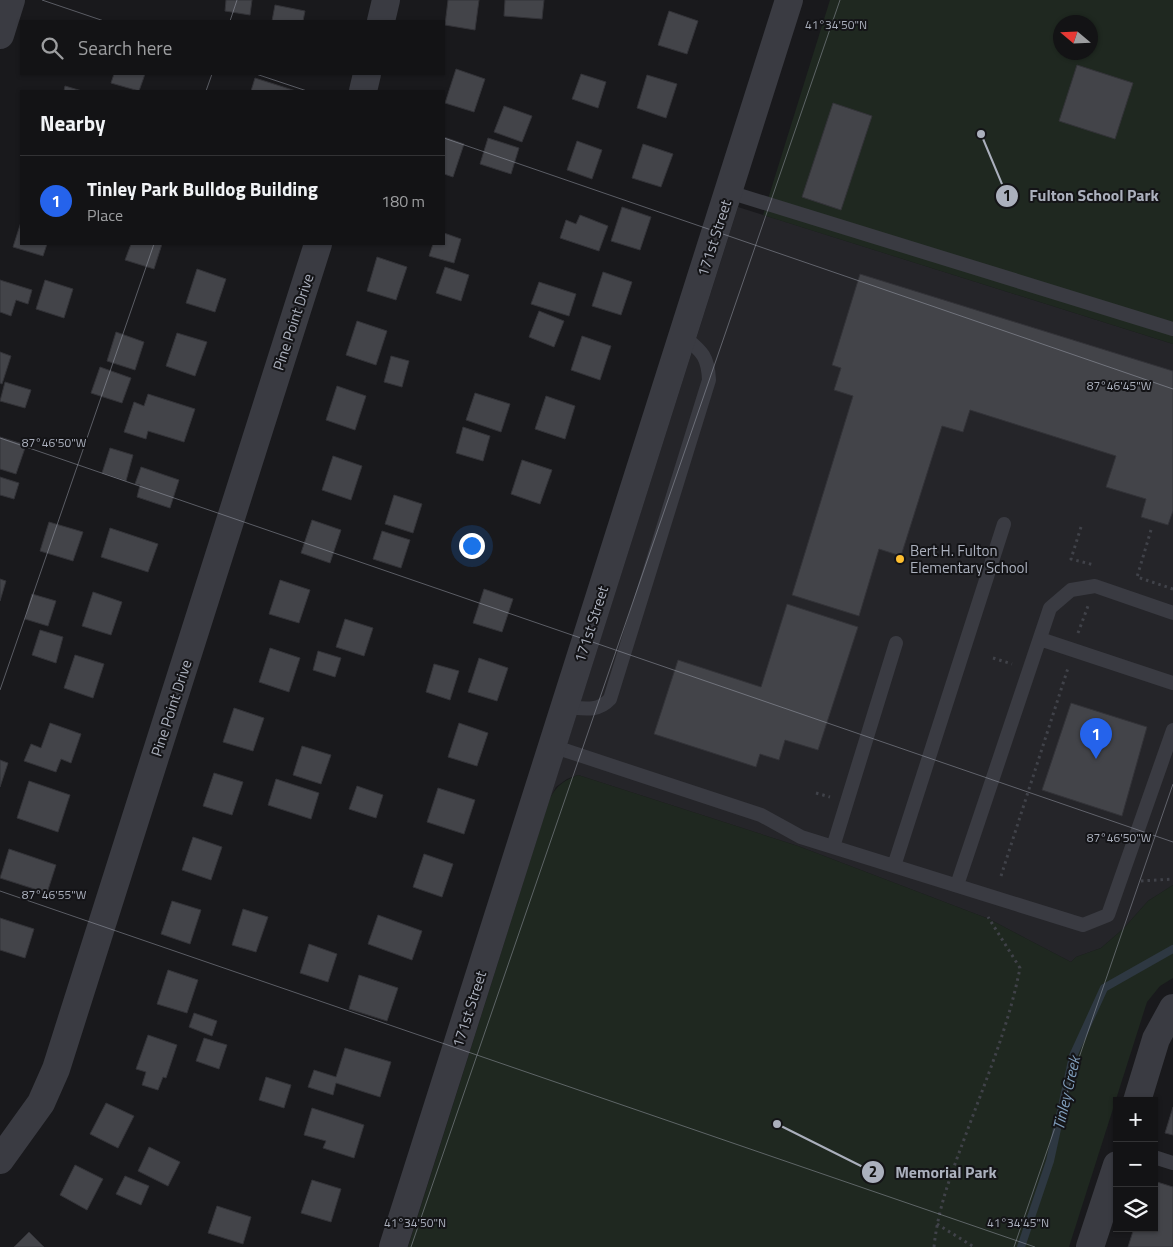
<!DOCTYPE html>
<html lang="en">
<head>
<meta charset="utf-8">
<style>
  :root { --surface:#131315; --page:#202022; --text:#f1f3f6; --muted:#9d9ea0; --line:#323234; --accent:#2563eb }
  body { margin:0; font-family:"Titillium Web",sans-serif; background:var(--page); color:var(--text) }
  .controls { position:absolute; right:15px; bottom:15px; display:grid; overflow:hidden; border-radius:0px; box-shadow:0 1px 4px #0004 }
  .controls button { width:45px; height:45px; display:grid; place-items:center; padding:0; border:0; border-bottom:1px solid var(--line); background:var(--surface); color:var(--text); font:25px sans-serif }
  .compass { position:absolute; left:1053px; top:15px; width:45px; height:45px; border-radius:50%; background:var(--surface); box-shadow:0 1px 4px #0004; rotate:289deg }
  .you { position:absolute; left:471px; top:545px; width:18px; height:18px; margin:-12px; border:4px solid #fff; border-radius:50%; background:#1a73e8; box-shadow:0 0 0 8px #1a73e833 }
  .badge { display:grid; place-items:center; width:32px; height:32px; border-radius:50%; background:var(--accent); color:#fff; font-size:16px; font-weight:700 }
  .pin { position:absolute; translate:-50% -41px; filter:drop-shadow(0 1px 2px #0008) }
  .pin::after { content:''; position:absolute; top:26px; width:18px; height:15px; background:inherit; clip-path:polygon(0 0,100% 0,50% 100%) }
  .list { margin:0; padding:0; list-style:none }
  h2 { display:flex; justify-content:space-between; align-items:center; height:65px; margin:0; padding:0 20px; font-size:21px }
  h2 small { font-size:16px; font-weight:400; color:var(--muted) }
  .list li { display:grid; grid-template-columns:32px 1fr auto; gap:15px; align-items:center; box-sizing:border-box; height:90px; padding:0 20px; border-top:1px solid var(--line) }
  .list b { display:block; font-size:19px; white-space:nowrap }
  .list p { margin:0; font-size:16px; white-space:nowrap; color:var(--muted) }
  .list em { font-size:16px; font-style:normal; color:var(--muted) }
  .icon { flex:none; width:28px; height:28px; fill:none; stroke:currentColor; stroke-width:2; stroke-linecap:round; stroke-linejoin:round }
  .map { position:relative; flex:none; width:1173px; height:1247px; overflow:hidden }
  .search { position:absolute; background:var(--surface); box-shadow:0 1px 4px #0004; left:20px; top:20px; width:425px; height:55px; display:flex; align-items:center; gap:12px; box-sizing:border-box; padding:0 18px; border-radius:0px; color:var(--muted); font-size:19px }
  .panel { position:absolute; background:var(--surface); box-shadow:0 1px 4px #0004; left:20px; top:90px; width:425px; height:155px; border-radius:0px }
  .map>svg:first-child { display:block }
  .built { fill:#252529 }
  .green { fill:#1f2820; fill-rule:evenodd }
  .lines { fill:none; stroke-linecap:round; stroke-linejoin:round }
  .stream { stroke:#2e3842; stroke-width:8 }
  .building { fill:#434449; stroke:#333338 }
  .path { stroke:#404249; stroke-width:3; stroke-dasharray:2.5 4; stroke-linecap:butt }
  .service { stroke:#3a3b42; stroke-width:14 }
  .minor { stroke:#3a3b42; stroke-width:28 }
  .ticks { fill:none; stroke:#abb0bd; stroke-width:1; stroke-opacity:0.45 }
  .poi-dot { fill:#ffbf2f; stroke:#141417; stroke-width:2 }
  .labels { text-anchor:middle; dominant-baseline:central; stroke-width:4; stroke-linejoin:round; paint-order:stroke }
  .street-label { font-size:15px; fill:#abb0bd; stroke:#141417 }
  .poi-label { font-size:15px; fill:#abb0bd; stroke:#141417; text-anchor:start }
  .water-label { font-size:16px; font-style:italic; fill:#7f9dbb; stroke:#141417 }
  .ticks-label { font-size:12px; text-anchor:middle; fill:#abb0bd; stroke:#141417; stroke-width:4; stroke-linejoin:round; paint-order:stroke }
  .leader { fill:none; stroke:#abb0bd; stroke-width:2 }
  .callout-dot { fill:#abb0bd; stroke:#141417; stroke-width:2 }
  .mark-label { font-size:15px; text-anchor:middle; font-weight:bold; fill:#111 }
  .callout-label { font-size:16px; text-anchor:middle; font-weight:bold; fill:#abb0bd; stroke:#141417; stroke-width:4; stroke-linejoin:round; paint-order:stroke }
</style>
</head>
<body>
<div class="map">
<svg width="1173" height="1247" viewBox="0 0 1173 1247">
  <rect width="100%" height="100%" fill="#19191c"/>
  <path class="built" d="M738,207L1173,344V885L1148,901L1123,929L1101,948L1076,957L1071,962L989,919L798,846L578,775L567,779L556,787L550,798Z"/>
  <path class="green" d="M830,0H1173V344L763,215ZM1060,22H1090V52H1060Z
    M578,775L798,846L989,919L1071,962L1076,957L1101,948L1123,929L1148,901L1173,885V978L1160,986L1147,1002L1069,1247H408L550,798C557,785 565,780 578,775Z"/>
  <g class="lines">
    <path class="stream" d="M1021,1247L1050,1161L1073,1056L1104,988L1173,949"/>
  </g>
  <path class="building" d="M226,0H252L250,15L225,11Z
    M448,0H479L475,30L445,25Z
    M505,0H544L542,19L504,16Z
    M275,5L305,11L303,21H272Z
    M669,11L698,21L687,54L658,45Z
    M1077,65L1133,83L1115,139L1059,121Z
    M456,69L485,79L474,112L445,103Z
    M114,74H145L139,91L111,83Z
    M581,74L606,82L598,108L572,99Z
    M647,75L677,84L666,118L637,108Z
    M255,78L296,91H251Z
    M65,86L82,91H64Z
    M833,103L872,116L841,210L802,197Z
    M504,106L532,116L522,142L494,132Z
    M444,137L464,144L453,177L444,174Z
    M488,138L519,148L511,174L480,164Z
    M577,141L602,150L592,179L567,170Z
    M643,144L673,154L661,187L632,178Z
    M622,207L651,217L640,250L611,241Z
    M580,215L608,226L599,251L560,238L566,220L576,224Z
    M21,222V244H47L43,256L13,247Z
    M444,233L461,239L454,263L429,256L433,244H444Z
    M131,244H162L154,269L125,260Z
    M377,257L407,267L396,300L367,291Z
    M445,267L469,275L461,301L436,293Z
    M197,269L226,279L215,312L186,303Z
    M603,272L632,282L621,315L592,306Z
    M860,274L1173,371V511L1168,525L1141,517L1146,499L1106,487L1116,456L970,410L963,432L942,426L901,556L879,549L859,616L792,595L853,396L834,390L841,368L832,365Z
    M0,280L32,290L28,304L16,300L11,316L0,312Z
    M45,280L73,289L64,318L36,309Z
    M539,282L576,294L569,316L531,304Z
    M539,311L564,321L554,347L529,337Z
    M357,321L387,331L376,365L346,355Z
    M116,332L144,342L135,370L107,361Z
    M177,333L207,342L195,376L166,366Z
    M582,336L611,346L600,380L571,370Z
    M0,352L11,356L2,384L0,383Z
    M391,356L409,361L402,387L384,382Z
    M100,367L131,378L122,403L91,393Z
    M5,382L31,390L25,408L0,401Z
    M337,386L366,396L355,430L326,420Z
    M475,393L510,404L501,432L466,420Z
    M148,394L195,409L184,442L148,431L146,439L124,432L134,402L144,406Z
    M546,396L575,406L565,439L535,429Z
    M463,427L490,436L483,461L456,453Z
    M0,437L26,445L16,474L0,469Z
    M110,448L133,455L126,481L102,473Z
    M333,456L362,466L351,500L322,490Z
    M522,460L552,470L540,504L511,494Z
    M141,467L179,480L170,508L137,497L140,485L135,484Z
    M0,477L19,483L14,499L0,495Z
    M394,495L422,504L413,533L385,524Z
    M312,520L341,530L330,563L301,553Z
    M49,522L83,532L73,561L40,551Z
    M110,528L158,544L148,572L101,557Z
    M382,531L410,540L401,568L373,559Z
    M0,579L6,581L0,601Z
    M280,580L310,590L299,623L269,614Z
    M484,589L513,599L502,632L473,623Z
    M93,592L122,602L111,635L82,626Z
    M32,594L56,601L48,626L25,619Z
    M787,604L858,627L818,750L785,740L779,760L760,754L756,767L654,734L678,660L761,687Z
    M345,619L373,628L364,656L336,647Z
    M40,630L63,637L56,663L32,655Z
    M270,648L300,658L289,692L259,682Z
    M318,651L341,658L335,677L313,670Z
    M75,655L104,664L93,698L64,688Z
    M479,658L508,668L497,701L468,692Z
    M434,664L459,671L450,700L426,692Z
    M1071,703L1147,727L1122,816L1042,790Z
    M234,708L264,718L253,751L223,742Z
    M50,723L81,734L71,763L61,759L56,772L24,761L31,744L41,748Z
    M459,723L488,733L477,766L448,757Z
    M302,746L331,755L321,784L293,775Z
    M0,760L8,763L0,787Z
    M214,773L243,782L232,815L203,806Z
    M276,779L319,793L311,819L268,805Z
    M29,781L70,795L58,832L17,818Z
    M357,786L383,795L376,818L349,809Z
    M438,788L475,800L464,834L427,822Z
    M193,837L222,847L211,880L182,870Z
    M9,849L56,865L47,893L0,878Z
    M424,854L453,864L442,897L413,887Z
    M172,901L201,910L190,944L161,934Z
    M243,909L268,917L256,952L232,945Z
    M378,915L422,931L412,960L368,944Z
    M0,918L34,929L25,958L0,950Z
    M309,944L337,954L328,982L300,973Z
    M168,970L198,980L187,1013L157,1004Z
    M359,975L398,988L387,1021L349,1009Z
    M194,1013L217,1021L212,1036L189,1027Z
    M148,1035L177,1045L166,1078L163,1077L158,1090L142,1085L146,1072L136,1069Z
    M204,1038L227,1045L219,1069L196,1061Z
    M345,1048L391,1062L380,1097L336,1083L333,1095L308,1087L314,1070L336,1077Z
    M266,1077L291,1085L284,1108L259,1100Z
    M106,1103L134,1116L118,1148L90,1134Z
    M1173,1107V1135L1165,1133Z
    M312,1108L364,1125L354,1158L323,1148L326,1141L304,1135Z
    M149,1147L180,1162L168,1186L138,1171Z
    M75,1165L103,1179L87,1210L60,1195Z
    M125,1176L149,1186L141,1205L116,1194Z
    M312,1180L341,1189L331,1222L301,1213Z
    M1154,1181L1173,1187V1247H1128L1134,1228H1154Z
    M217,1206L251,1217L243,1244L208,1233Z
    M29,1232L44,1247H14Z"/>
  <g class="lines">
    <path class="path" d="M1081,527L1071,559L1094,565
      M1151,530L1137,577L1173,589
      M1078,633L1088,606
      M993,658L1012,664
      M816,793L830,797
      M1001,876L1068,668
      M1141,881L1173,879
      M937,1224L974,1247
      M934,1247C938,1207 952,1172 966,1134C986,1080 1009,1025 1020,968L988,917"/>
    <path class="service" d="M729,192L1173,329
      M1040,639L1173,683
      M565,707C582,708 597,713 610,699L709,380C708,355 701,351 683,336
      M552,746L761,815L801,837L1083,925L1108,915L1173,730
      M833,847L896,643
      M894,866L1004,524
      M957,885L1050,608L1071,590L1095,586L1173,613
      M1154,1157L1173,1163"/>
    <path class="minor" d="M381,21L386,0
      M0,35L11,0
      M363,91L367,74
      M1137,1101L1156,1039L1173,1008
      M0,1160L41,1103L56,1069L318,244
      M393,1247L789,0
      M1090,1247L1117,1165"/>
  </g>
  <path class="ticks" d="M42,0L104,21M230,21L237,0M256,74L307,91M206,91L212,74M444,138L1173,389M0,438L1173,842M0,690L154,244M0,891L1035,1247M411,1247L840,0M1014,1247L1173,784"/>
  <circle class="poi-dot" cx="900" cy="559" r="5"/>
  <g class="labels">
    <g class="street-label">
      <text transform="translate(714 238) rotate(-72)">171st Street</text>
      <text transform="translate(293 322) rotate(-72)">Pine Point Drive</text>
      <text transform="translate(591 624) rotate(-72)">171st Street</text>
      <text transform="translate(171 708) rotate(-72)">Pine Point Drive</text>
      <text transform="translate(469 1009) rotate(-72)">171st Street</text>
    </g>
    <g class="poi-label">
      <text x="910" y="550">Bert H. Fulton<tspan x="910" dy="17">Elementary School</tspan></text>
    </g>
    <g class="water-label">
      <text transform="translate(1066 1093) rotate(-77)">Tinley Creek</text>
    </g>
  </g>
  <g class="ticks-label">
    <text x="836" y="29">41°34'50"N</text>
    <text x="1119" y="390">87°46'45"W</text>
    <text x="54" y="447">87°46'50"W</text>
    <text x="1119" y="842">87°46'50"W</text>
    <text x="54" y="899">87°46'55"W</text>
    <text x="415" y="1227">41°34'50"N</text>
    <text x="1018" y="1227">41°34'45"N</text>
  </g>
  <path class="leader" d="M981 134L1007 196M777 1124L873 1172"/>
  <g class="callout-dot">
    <circle cx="981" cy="134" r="5"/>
    <circle cx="777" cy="1124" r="5"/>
    <circle cx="1007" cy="196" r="12"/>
    <circle cx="873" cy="1172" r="12"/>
  </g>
  <g class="mark-label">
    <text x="1007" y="201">1</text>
    <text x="873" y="1177">2</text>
  </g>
  <g class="callout-label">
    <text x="1094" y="201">Fulton School Park</text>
    <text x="946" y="1178">Memorial Park</text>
  </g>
</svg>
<div class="controls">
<button>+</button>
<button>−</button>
<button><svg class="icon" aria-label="layers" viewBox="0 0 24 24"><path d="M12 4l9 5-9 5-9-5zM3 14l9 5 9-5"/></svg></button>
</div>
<svg class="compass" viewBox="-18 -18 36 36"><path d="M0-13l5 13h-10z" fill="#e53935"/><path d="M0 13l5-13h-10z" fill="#9d9ea0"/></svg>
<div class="you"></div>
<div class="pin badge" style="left:1096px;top:759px">1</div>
<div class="search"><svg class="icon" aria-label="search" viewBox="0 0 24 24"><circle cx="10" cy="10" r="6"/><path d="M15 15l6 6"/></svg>Search here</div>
<section class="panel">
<h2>Nearby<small></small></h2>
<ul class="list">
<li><span class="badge">1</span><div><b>Tinley Park Bulldog Building</b><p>Place</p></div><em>180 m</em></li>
</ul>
</section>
</div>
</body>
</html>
